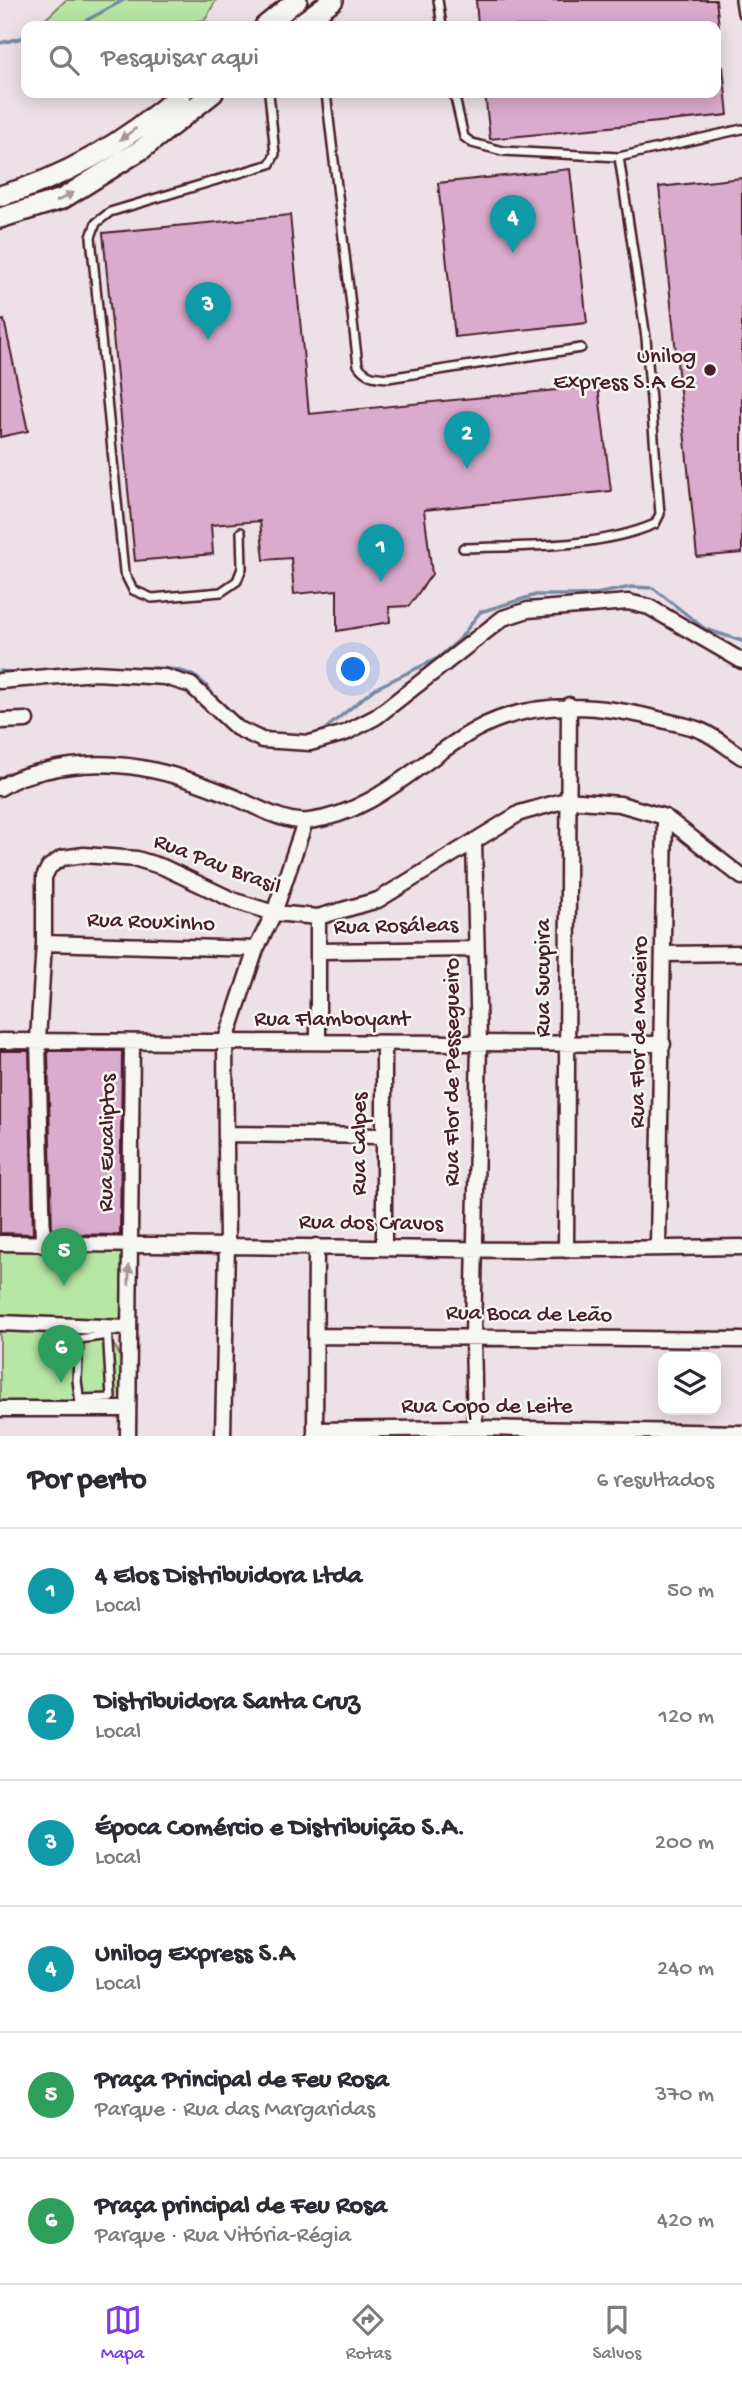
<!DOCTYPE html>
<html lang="pt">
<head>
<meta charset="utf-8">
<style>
  :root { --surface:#fff; --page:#f2f2f3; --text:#2b2b33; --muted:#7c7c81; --line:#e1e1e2; --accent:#7c3aed }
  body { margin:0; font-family:"Gochi Hand",sans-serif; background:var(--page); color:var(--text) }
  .controls { position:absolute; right:21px; bottom:21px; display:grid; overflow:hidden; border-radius:14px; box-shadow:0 4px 18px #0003 }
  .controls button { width:63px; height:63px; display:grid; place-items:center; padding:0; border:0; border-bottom:2px solid var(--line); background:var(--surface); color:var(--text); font:35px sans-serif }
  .you { position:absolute; left:354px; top:670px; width:24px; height:24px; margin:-18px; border:5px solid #fff; border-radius:50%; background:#1a73e8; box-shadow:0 0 0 10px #1a73e833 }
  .badge { display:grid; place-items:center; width:46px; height:46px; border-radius:50%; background:var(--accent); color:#fff; font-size:23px; font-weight:700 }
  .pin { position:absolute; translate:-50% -58px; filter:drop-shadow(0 2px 4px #0008) }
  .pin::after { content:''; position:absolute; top:37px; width:24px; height:21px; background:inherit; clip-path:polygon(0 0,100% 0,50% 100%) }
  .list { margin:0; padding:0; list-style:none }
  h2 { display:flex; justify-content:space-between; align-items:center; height:91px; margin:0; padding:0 28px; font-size:30px }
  h2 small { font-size:23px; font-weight:400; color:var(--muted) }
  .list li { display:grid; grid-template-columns:46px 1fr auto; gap:21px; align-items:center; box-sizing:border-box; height:126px; padding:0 28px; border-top:2px solid var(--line) }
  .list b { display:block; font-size:26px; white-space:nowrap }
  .list p { margin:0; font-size:23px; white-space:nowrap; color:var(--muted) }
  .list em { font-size:23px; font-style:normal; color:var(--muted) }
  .icon { flex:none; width:38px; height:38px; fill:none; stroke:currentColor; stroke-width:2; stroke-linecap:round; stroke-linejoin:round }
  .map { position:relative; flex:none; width:742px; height:1436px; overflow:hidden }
  .search { position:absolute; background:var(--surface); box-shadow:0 4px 18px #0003; left:21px; right:21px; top:21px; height:77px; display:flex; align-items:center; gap:18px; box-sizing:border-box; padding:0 24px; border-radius:14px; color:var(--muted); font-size:26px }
  .sheet { height:847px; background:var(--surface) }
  nav { display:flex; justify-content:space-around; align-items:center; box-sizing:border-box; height:98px; border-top:2px solid var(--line); background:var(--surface); font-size:19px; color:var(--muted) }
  nav a { display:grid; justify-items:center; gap:4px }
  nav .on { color:var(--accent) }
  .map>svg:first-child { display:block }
  .green { fill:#b8e6a4; stroke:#818268; stroke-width:2 }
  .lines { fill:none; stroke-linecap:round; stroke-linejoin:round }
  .stream { stroke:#768ca4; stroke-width:3.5 }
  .building { fill:#daabcd; stroke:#4a1f2b; stroke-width:2 }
  .lane-casing { stroke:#4a1f2b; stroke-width:12 }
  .street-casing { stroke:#4a1f2b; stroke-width:19 }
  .secondary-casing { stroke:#4a1f2b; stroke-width:24 }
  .lane { stroke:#f6f6f2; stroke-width:7 }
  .street { stroke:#f6f6f2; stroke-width:14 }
  .secondary { stroke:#f6f6f2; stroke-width:19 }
  .oneway { fill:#a99598 }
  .poi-dot { fill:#4a1f2b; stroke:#f6f6f2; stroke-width:2.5 }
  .labels { text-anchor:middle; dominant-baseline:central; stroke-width:5; stroke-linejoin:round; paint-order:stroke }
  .poi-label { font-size:23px; fill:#4a1f2b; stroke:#f6f6f2; text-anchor:end }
  .street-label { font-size:23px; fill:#4a1f2b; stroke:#f6f6f2 }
</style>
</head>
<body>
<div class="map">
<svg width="742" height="1436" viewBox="0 0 742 1436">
  <rect width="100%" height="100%" fill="#eee0e7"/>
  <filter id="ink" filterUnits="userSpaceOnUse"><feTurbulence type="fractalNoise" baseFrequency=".0143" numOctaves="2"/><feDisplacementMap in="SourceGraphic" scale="14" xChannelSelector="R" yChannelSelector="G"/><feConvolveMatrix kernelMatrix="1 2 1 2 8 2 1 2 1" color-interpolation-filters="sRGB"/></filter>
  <g filter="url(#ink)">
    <path class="green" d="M66,0H216L205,20L167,26H38Z
      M0,1250L128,1251V1323L0,1321Z
      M0,1327L98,1332C129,1349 122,1375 122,1405H0Z"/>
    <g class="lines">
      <path class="stream" d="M76,26L124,0
        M0,43L26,37
        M124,668C163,669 198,662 217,702
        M0,671L22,673
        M257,730L277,734
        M319,734L374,689L438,658L459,640L480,612L536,595H591L631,587L653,588L705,629L742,641"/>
    </g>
    <path class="building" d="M476,0H716L719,26H478Z
      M716,67H723L728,115L490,139L485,93H716Z
      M570,169L587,323L455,337L438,183Z
      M742,178V553L697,557L659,187Z
      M290,215L309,414L598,386L611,491L424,510L432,574L409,606L389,607L390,622L337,631V590L294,594L291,558L264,560L260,521L211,525L213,554L135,561L103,233Z
      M4,320L28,431L0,437V321Z
      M0,1051H29L33,1234L0,1233Z
      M48,1051H122L120,1235L52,1234Z"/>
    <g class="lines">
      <g class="lane-casing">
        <path id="lane" d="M438,0L442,26
          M740,0L742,13
          M326,93L358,365C366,377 375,377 388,378L581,348
          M454,93L464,137L472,143L503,151L619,157L742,129
          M241,532L242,568L237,581L221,592L152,598L133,590L124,572L91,237L96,223L110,212L270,164L275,154L269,93
          M463,548C524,546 599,548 655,524L660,514L646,338L619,157
          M80,1399L111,1398L107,1326
          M80,1403L77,1380L79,1339L108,1335"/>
      </g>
      <g class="street-casing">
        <path id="street" d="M0,681L95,673L165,677L191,685L237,728L262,740L310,743L345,733L376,717L503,618L528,610L628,602L649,607L742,661
          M0,721L26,720
          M0,788C14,778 27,775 44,771C111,754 172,771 234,797C255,806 286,824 309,821C375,813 419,761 475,730C534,697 604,704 666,721C678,724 691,726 702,731C716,737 729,749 742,757
          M474,842L479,1043L473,1337L475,1428
          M318,917V1042
          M44,943L256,949
          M318,951L475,949
          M665,954L742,953
          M0,1041L663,1044
          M384,1043V1246
          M226,1134L382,1136
          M0,1243L525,1250L742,1247
          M43,1245L38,1040L44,943V877L49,867L62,858L84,855L137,859L163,867L235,901L274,913L318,917L378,900L520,813L566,800L620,804L665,817L742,877
          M658,1247L665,817
          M566,1250L569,705
          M0,1323L128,1328
          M316,1336L742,1340
          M0,1409H127
          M315,1430L475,1428L742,1433
          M128,1436L132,1043
          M223,1436L227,1244L225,1043L256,949L274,913L305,822
          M315,1436L316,1246"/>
      </g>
      <g class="secondary-casing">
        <path id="secondary" d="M265,26L297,0
          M298,26L333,0
          M0,196C68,177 129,139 182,93
          M0,218L62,199L142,149L213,93"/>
      </g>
      <use href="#lane" class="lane"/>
      <use href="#street" class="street"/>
      <use href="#secondary" class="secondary"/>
    </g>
    <defs><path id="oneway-solid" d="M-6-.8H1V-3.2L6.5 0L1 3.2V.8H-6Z" transform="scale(1.75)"/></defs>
    <g class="oneway">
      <use href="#oneway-solid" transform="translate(128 134) rotate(144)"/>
      <use href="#oneway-solid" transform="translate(65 197) rotate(-27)"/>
      <use href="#oneway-solid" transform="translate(129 1275) rotate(-89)"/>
    </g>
  </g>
  <circle class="poi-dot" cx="710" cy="370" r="7"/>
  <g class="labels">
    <g class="poi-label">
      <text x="696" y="357">Unilog<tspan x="696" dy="26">Express S.A G2</tspan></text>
    </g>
    <g class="street-label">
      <text transform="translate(217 865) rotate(21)">Rua Pau Brasil</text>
      <text transform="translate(151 923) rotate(2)">Rua Rouxinho</text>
      <text transform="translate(396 927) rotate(-1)">Rua Rosáleas</text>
      <text transform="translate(544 978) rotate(-90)">Rua Sucupira</text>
      <text x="332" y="1020">Rua Flamboyant</text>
      <text transform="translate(640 1032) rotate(-89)">Rua Flor de Macieiro</text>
      <text transform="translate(453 1072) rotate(-90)">Rua Flor de Pessegueiro</text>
      <text transform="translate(108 1143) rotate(-89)">Rua Eucaliptos</text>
      <text transform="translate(360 1144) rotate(-90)">Rua Calpes</text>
      <text transform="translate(371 1224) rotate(1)">Rua dos Cravos</text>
      <text transform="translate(529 1315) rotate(1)">Rua Boca de Leão</text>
      <text x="487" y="1407">Rua Copo de Leite</text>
    </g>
  </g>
</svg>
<div class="controls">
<button><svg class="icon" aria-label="layers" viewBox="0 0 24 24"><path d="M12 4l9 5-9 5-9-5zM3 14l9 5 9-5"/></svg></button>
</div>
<div class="you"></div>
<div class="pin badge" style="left:381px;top:582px;background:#0f9aa8">1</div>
<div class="pin badge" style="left:467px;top:469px;background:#0f9aa8">2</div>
<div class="pin badge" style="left:208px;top:340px;background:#0f9aa8">3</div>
<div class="pin badge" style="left:513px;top:253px;background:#0f9aa8">4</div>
<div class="pin badge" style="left:64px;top:1286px;background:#2e9e5b">5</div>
<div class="pin badge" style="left:61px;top:1383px;background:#2e9e5b">6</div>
<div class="search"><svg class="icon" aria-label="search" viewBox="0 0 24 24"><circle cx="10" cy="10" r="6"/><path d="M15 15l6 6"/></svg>Pesquisar aqui</div>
</div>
<section class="sheet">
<h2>Por perto<small>6 resultados</small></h2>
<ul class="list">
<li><span class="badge" style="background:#0f9aa8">1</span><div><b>4 Elos Distribuidora Ltda</b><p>Local</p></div><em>50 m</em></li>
<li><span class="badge" style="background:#0f9aa8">2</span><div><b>Distribuidora Santa Cruz</b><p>Local</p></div><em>120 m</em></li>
<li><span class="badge" style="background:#0f9aa8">3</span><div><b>Época Comércio e Distribuição S.A.</b><p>Local</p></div><em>200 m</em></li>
<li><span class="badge" style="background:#0f9aa8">4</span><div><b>Unilog Express S.A</b><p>Local</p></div><em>240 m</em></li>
<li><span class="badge" style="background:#2e9e5b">5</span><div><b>Praça Principal de Feu Rosa</b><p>Parque · Rua das Margaridas</p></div><em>370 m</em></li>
<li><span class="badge" style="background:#2e9e5b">6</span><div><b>Praça principal de Feu Rosa</b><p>Parque · Rua Vitória-Régia</p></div><em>420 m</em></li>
</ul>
</section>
<nav>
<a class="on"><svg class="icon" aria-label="map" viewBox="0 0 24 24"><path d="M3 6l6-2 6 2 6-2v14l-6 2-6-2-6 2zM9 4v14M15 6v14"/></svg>Mapa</a>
<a><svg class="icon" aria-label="directions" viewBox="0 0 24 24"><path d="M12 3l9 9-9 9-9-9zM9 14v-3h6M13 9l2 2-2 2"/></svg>Rotas</a>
<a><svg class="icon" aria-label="saved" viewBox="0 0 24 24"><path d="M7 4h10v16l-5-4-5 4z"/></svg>Salvos</a>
</nav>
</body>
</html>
